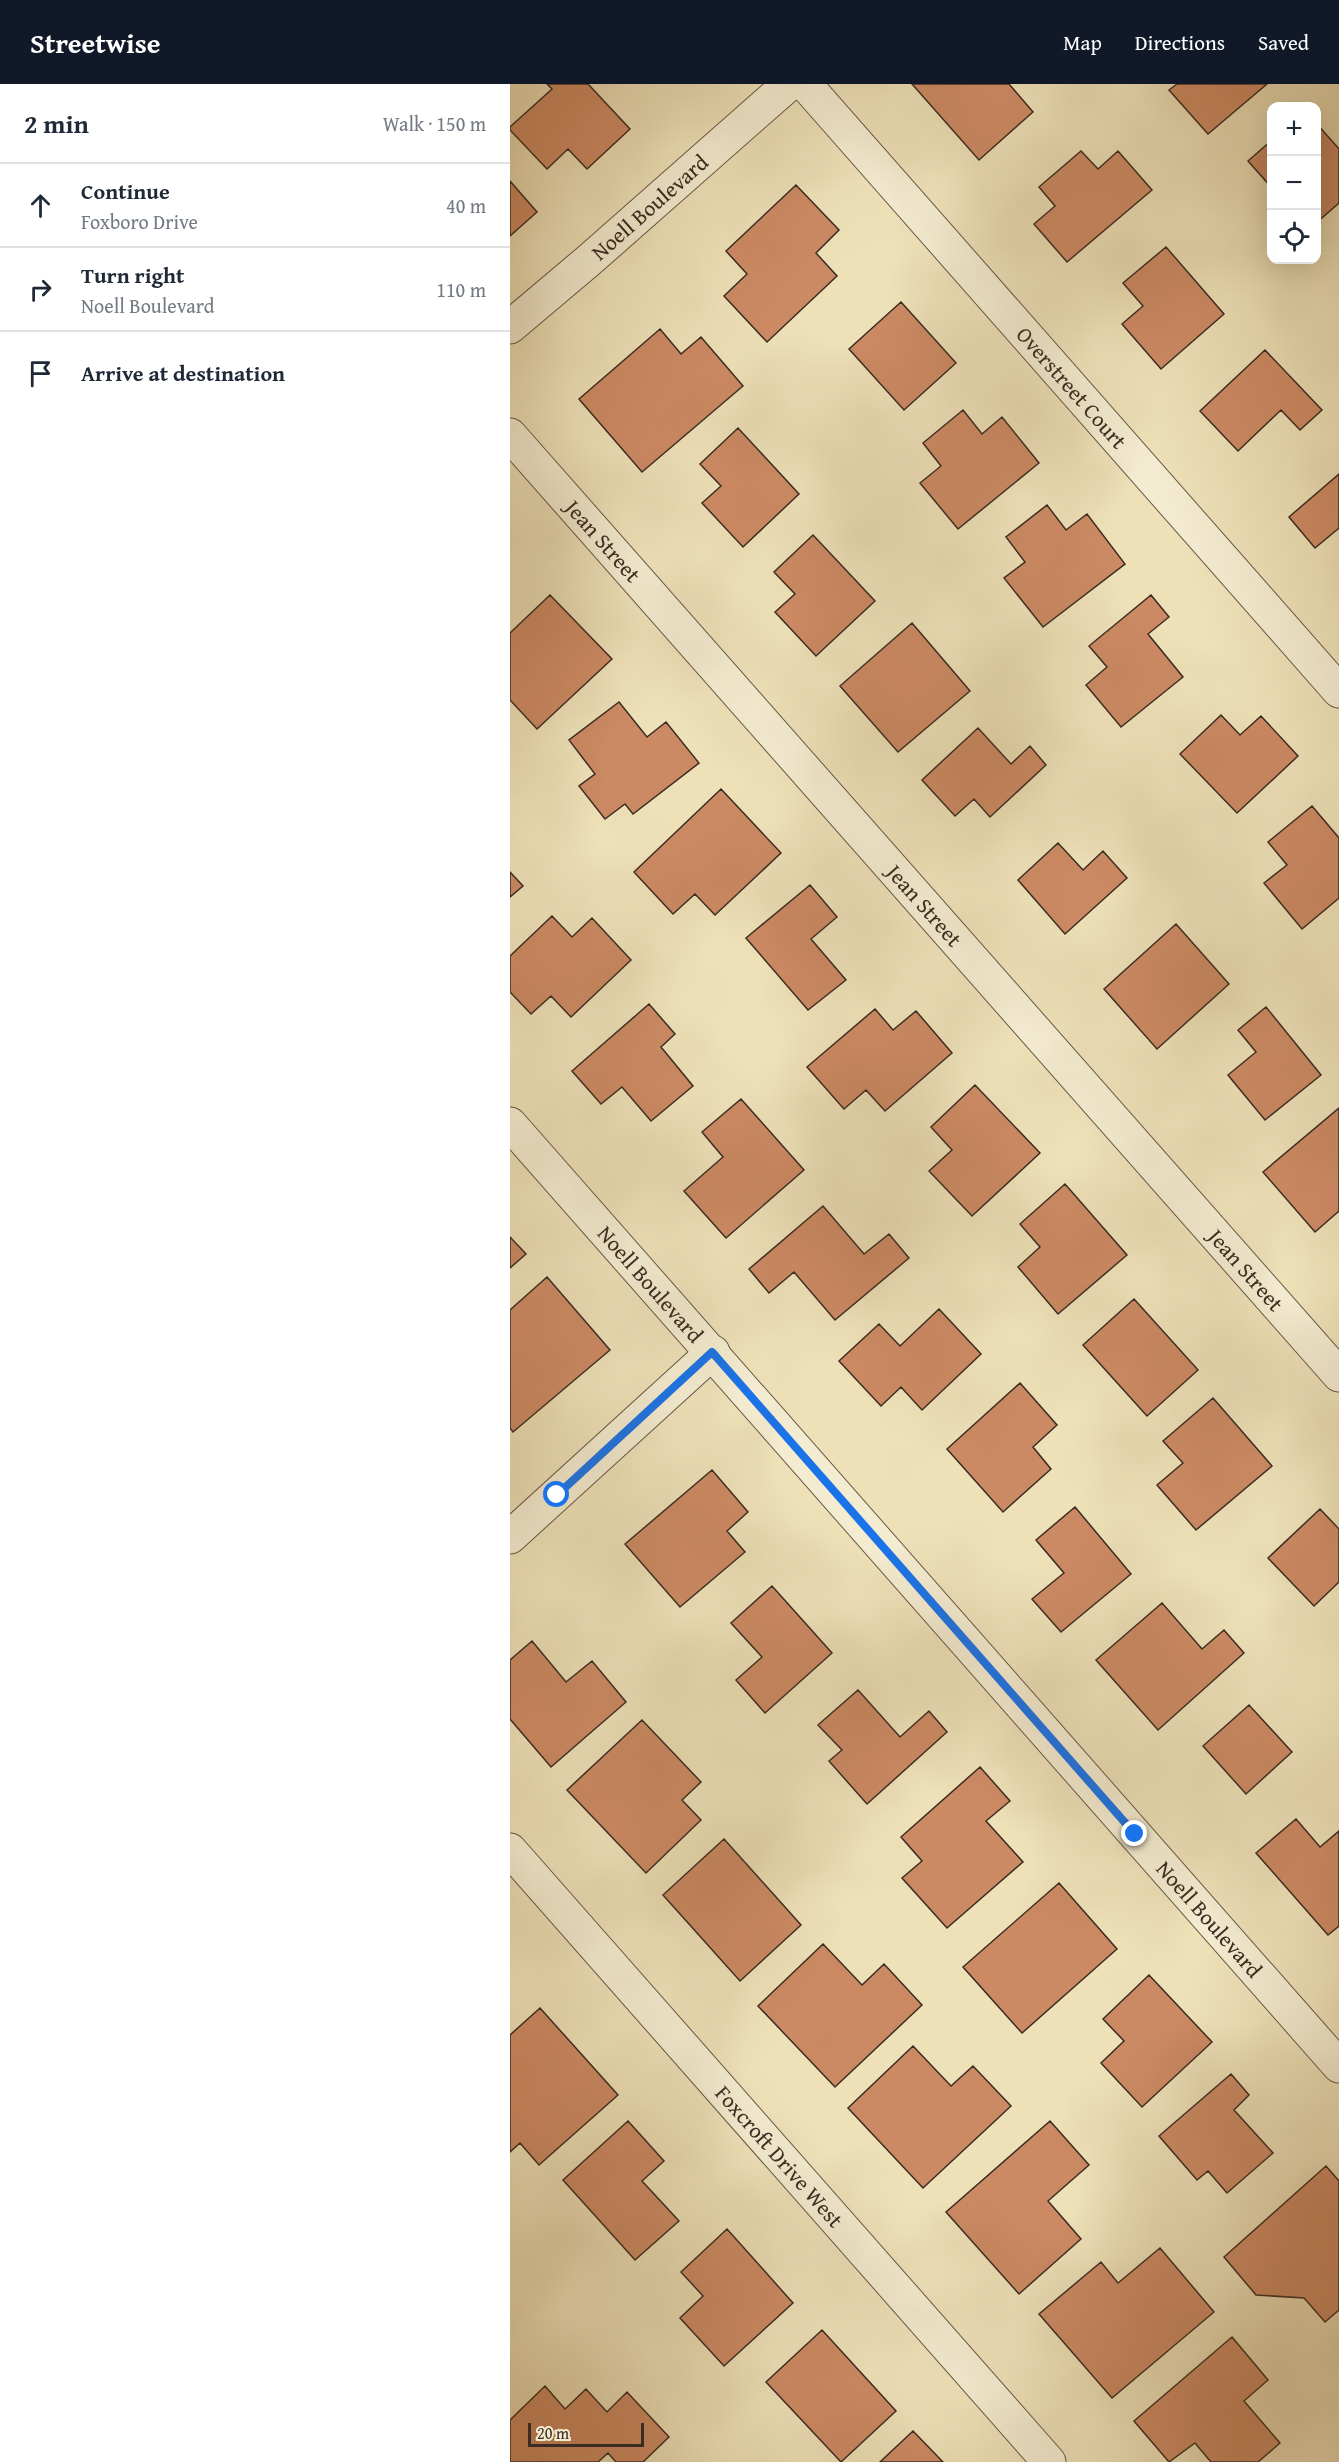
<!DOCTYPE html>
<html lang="en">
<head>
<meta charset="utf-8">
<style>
  :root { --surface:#fff; --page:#f2f2f3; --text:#1f2937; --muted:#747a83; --line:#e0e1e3; --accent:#111827 }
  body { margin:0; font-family:"Gentium Book Plus",serif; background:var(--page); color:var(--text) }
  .controls { position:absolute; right:18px; top:18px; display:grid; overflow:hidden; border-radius:12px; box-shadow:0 6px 24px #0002 }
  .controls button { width:54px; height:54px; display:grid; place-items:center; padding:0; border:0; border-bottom:2px solid var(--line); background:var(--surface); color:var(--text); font:30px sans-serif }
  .scale { position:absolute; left:18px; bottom:15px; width:116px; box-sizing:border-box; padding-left:6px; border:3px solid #3a2c22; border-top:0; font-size:16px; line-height:21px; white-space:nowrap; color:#3a2c22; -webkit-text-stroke:4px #f4ecd1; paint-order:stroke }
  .stop { position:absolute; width:18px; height:18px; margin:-14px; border:4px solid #1a73e8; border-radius:50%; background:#fff }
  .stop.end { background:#1a73e8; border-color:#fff; box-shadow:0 2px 6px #0008 }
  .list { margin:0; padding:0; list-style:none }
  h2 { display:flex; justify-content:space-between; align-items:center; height:78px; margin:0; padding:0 24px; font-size:26px }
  h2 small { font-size:20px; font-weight:400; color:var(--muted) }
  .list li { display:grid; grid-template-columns:39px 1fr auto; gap:18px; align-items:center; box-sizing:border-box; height:84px; padding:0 24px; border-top:2px solid var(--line) }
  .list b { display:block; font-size:22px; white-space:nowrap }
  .list p { margin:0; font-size:20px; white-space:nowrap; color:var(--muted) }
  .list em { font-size:20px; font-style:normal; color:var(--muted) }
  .icon { flex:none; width:33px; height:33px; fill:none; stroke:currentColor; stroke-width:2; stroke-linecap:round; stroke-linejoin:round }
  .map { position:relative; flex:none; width:829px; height:2378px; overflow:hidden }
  header { display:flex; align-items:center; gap:36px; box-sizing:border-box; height:84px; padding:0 30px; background:var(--accent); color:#fff }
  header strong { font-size:28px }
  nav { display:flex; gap:33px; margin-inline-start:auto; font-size:21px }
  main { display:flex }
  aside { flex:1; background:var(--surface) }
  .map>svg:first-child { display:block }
  .building { fill:#cc8a64; stroke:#3a2c22; stroke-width:1.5 }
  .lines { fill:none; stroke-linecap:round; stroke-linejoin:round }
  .minor-casing { stroke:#675948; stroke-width:35 }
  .minor { stroke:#f4ecd1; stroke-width:33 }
  .route { stroke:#1a73e8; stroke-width:8 }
  .labels { text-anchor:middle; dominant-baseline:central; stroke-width:4.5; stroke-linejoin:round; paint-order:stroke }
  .street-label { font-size:22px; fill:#3a2c22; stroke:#f4ecd1 }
</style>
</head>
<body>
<header>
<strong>Streetwise</strong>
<nav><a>Map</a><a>Directions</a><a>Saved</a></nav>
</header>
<main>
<aside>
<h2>2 min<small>Walk · 150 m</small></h2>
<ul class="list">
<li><svg class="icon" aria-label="ahead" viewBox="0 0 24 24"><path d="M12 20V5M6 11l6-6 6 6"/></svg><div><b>Continue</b><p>Foxboro Drive</p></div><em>40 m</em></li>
<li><svg class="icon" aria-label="right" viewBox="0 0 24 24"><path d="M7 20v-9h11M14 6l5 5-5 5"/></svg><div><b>Turn right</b><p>Noell Boulevard</p></div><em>110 m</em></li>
<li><svg class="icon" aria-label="arrive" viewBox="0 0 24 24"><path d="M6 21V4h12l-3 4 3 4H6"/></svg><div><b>Arrive at destination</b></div></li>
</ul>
</aside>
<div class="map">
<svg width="829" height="2378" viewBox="0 0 829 2378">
  <rect width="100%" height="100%" fill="#eee1b8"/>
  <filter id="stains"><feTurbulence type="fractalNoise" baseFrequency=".00333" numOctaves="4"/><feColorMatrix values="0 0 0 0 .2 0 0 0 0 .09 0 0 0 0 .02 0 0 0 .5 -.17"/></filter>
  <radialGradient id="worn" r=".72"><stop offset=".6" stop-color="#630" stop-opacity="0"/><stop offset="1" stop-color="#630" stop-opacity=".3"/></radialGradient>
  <path class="building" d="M37,0H78L120,45L77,85L58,65L37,85L0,46V43L42,5Z
    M402,0H499L523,28L469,76Z
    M667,0H757L698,50L659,6Z
    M806,39L829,65V119L806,139Z
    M762,56V104L738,77Z
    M571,67L588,85L608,67L642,106L557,178L524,140L545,122L529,103Z
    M0,97L27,128L0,152Z
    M286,101L329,146L306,169L327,192L257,258L214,212L237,190L216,167Z
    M656,163L714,230L651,285L612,240L633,222L613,199Z
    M391,218L446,279L394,326L339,265Z
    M150,245L171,270L191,253L233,302L132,388L69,315Z
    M755,266L812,326L790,346L771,326L728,367L690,327Z
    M453,326L472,350L492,333L529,379L448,445L410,399L431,382L413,359Z
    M228,344L289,410L233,463L192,419L211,402L190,380Z
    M829,390V444L805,464L779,433Z
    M537,421L556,446L577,430L615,480L533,543L494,494L515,478L496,453Z
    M303,451L365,517L306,572L265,528L285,510L264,488Z
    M40,511L102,575L27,645L0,616V549Z
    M641,511L659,533L638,550L673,593L611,643L576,601L597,583L579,562Z
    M402,539L460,607L388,668L330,602Z
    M109,618L137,653L156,638L189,679L123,730L115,720L95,735L69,702L85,690L59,656Z
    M711,631L730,651L751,632L788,672L727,729L670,670Z
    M468,644L501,680L520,662L536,681L480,733L464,715L445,732L412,696Z
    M211,705L271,769L205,831L185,810L163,830L124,788Z
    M802,722L829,754V814L792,845L754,799L777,781L758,758Z
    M548,759L573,786L593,767L617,794L555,850L508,796Z
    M0,788L13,802L0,813Z
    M300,801L327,833L301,855L336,896L298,926L236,854Z
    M42,832L62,853L82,834L121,876L61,933L41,912L21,930L0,908V872Z
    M666,840L719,900L647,965L594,905Z
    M139,920L165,950L151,963L183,1002L141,1037L112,1003L91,1020L62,987Z
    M756,923L811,991L755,1036L718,991L746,968L728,946Z
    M365,925L383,946L406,927L442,969L375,1027L356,1006L334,1025L297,983Z
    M465,1001L530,1069L462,1132L419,1087L442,1066L421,1043Z
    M231,1015L294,1086L216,1154L174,1107L213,1073L192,1048Z
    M829,1024V1127L805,1148L753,1088Z
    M555,1100L617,1171L548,1230L508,1183L530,1163L510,1140Z
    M313,1122L354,1170L379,1150L399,1174L325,1236L284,1188L259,1209L239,1185Z
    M0,1153L16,1170L0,1184Z
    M37,1193L100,1266L3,1348L0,1344V1226Z
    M624,1215L688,1286L637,1332L573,1261Z
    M429,1225L471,1270L412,1326L391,1303L371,1322L329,1277L369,1240L390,1262Z
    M510,1299L547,1341L523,1363L541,1385L493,1428L437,1365Z
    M703,1314L762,1382L686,1446L647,1401L673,1379L653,1357Z
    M202,1386L238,1428L217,1447L235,1468L170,1523L115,1460Z
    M565,1423L621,1490L551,1548L522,1515L554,1489L526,1456Z
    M810,1425L829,1445V1498L804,1522L758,1474Z
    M262,1502L322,1569L255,1629L226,1596L252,1573L221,1539Z
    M652,1519L692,1565L714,1546L734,1569L648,1646L586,1576Z
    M22,1557L56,1598L82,1577L116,1618L41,1683L0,1635V1576Z
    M348,1606L390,1653L419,1627L437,1648L357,1720L319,1677L332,1666L308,1641Z
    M739,1621L782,1668L736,1710L693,1662Z
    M132,1636L191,1698L172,1716L191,1736L136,1789L57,1706Z
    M470,1683L500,1717L476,1737L513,1778L437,1844L392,1794L412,1777L391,1753Z
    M786,1735L810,1763L829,1747V1842L818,1851L746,1769Z
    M214,1755L291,1841L230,1897L153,1811Z
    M549,1799L607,1865L512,1949L453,1883Z
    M313,1860L352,1901L374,1880L412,1921L325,2003L248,1922Z
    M639,1891L702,1958L632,2023L591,1979L614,1957L593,1935Z
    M30,1924L108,2011L29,2081L10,2059L0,2068V1951Z
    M403,1962L441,2002L463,1982L501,2022L413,2104L338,2024Z
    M721,1990L739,2011L724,2026L763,2069L717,2109L698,2087L687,2096L649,2052Z
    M118,2037L154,2077L132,2097L169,2137L125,2176L53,2096Z
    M540,2037L579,2081L538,2117L571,2155L509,2210L436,2128Z
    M816,2082L829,2097V2226L815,2238L794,2214L746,2211L714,2173Z
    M217,2145L283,2219L214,2282L170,2234L193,2212L171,2188Z
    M650,2164L704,2228L602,2314L529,2230L591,2178L608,2199Z
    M312,2246L386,2327L331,2378L256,2298Z
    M722,2253L758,2296L734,2317L770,2359L748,2378H701L685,2359L659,2378L624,2337Z
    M35,2302L55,2325L76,2305L97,2328L117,2308L159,2353L133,2378H106L98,2369L88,2378H0V2336Z
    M403,2347L433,2378H370Z"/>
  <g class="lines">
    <g class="minor-casing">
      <g id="minor">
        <path id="s1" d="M295,0L829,607"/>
        <path id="s2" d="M0,243L77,178L279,0"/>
        <path id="s3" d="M0,351L829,1291"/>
        <path id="s4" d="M0,1040L829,1982"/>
        <path d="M0,1453L203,1268"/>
        <path id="s5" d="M0,1766L539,2378"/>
      </g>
    </g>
    <use href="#minor" class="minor"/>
  </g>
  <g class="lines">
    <path class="route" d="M47,1411L202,1268L625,1750"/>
  </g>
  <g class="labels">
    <g class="street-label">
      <text stroke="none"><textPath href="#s2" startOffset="184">Noell Boulevard</textPath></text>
      <text stroke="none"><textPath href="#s1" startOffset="404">Overstreet Court</textPath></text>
      <text stroke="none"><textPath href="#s3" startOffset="141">Jean Street</textPath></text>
      <text stroke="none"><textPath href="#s3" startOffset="627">Jean Street</textPath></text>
      <text stroke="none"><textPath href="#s3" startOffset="1113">Jean Street</textPath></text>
      <text stroke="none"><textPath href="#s4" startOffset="213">Noell Boulevard</textPath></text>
      <text stroke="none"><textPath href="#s4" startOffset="1059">Noell Boulevard</textPath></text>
      <text stroke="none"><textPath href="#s5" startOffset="408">Foxcroft Drive West</textPath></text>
    </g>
  </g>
  <rect width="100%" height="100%" filter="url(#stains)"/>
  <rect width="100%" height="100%" fill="url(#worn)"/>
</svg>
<div class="controls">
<button>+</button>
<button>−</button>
<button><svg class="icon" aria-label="locate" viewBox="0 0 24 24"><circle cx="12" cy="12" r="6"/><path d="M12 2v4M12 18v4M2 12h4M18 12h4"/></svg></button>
</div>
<div class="scale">20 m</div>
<div class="stop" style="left:47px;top:1411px"></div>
<div class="stop end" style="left:625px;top:1750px"></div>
</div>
</main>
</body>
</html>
